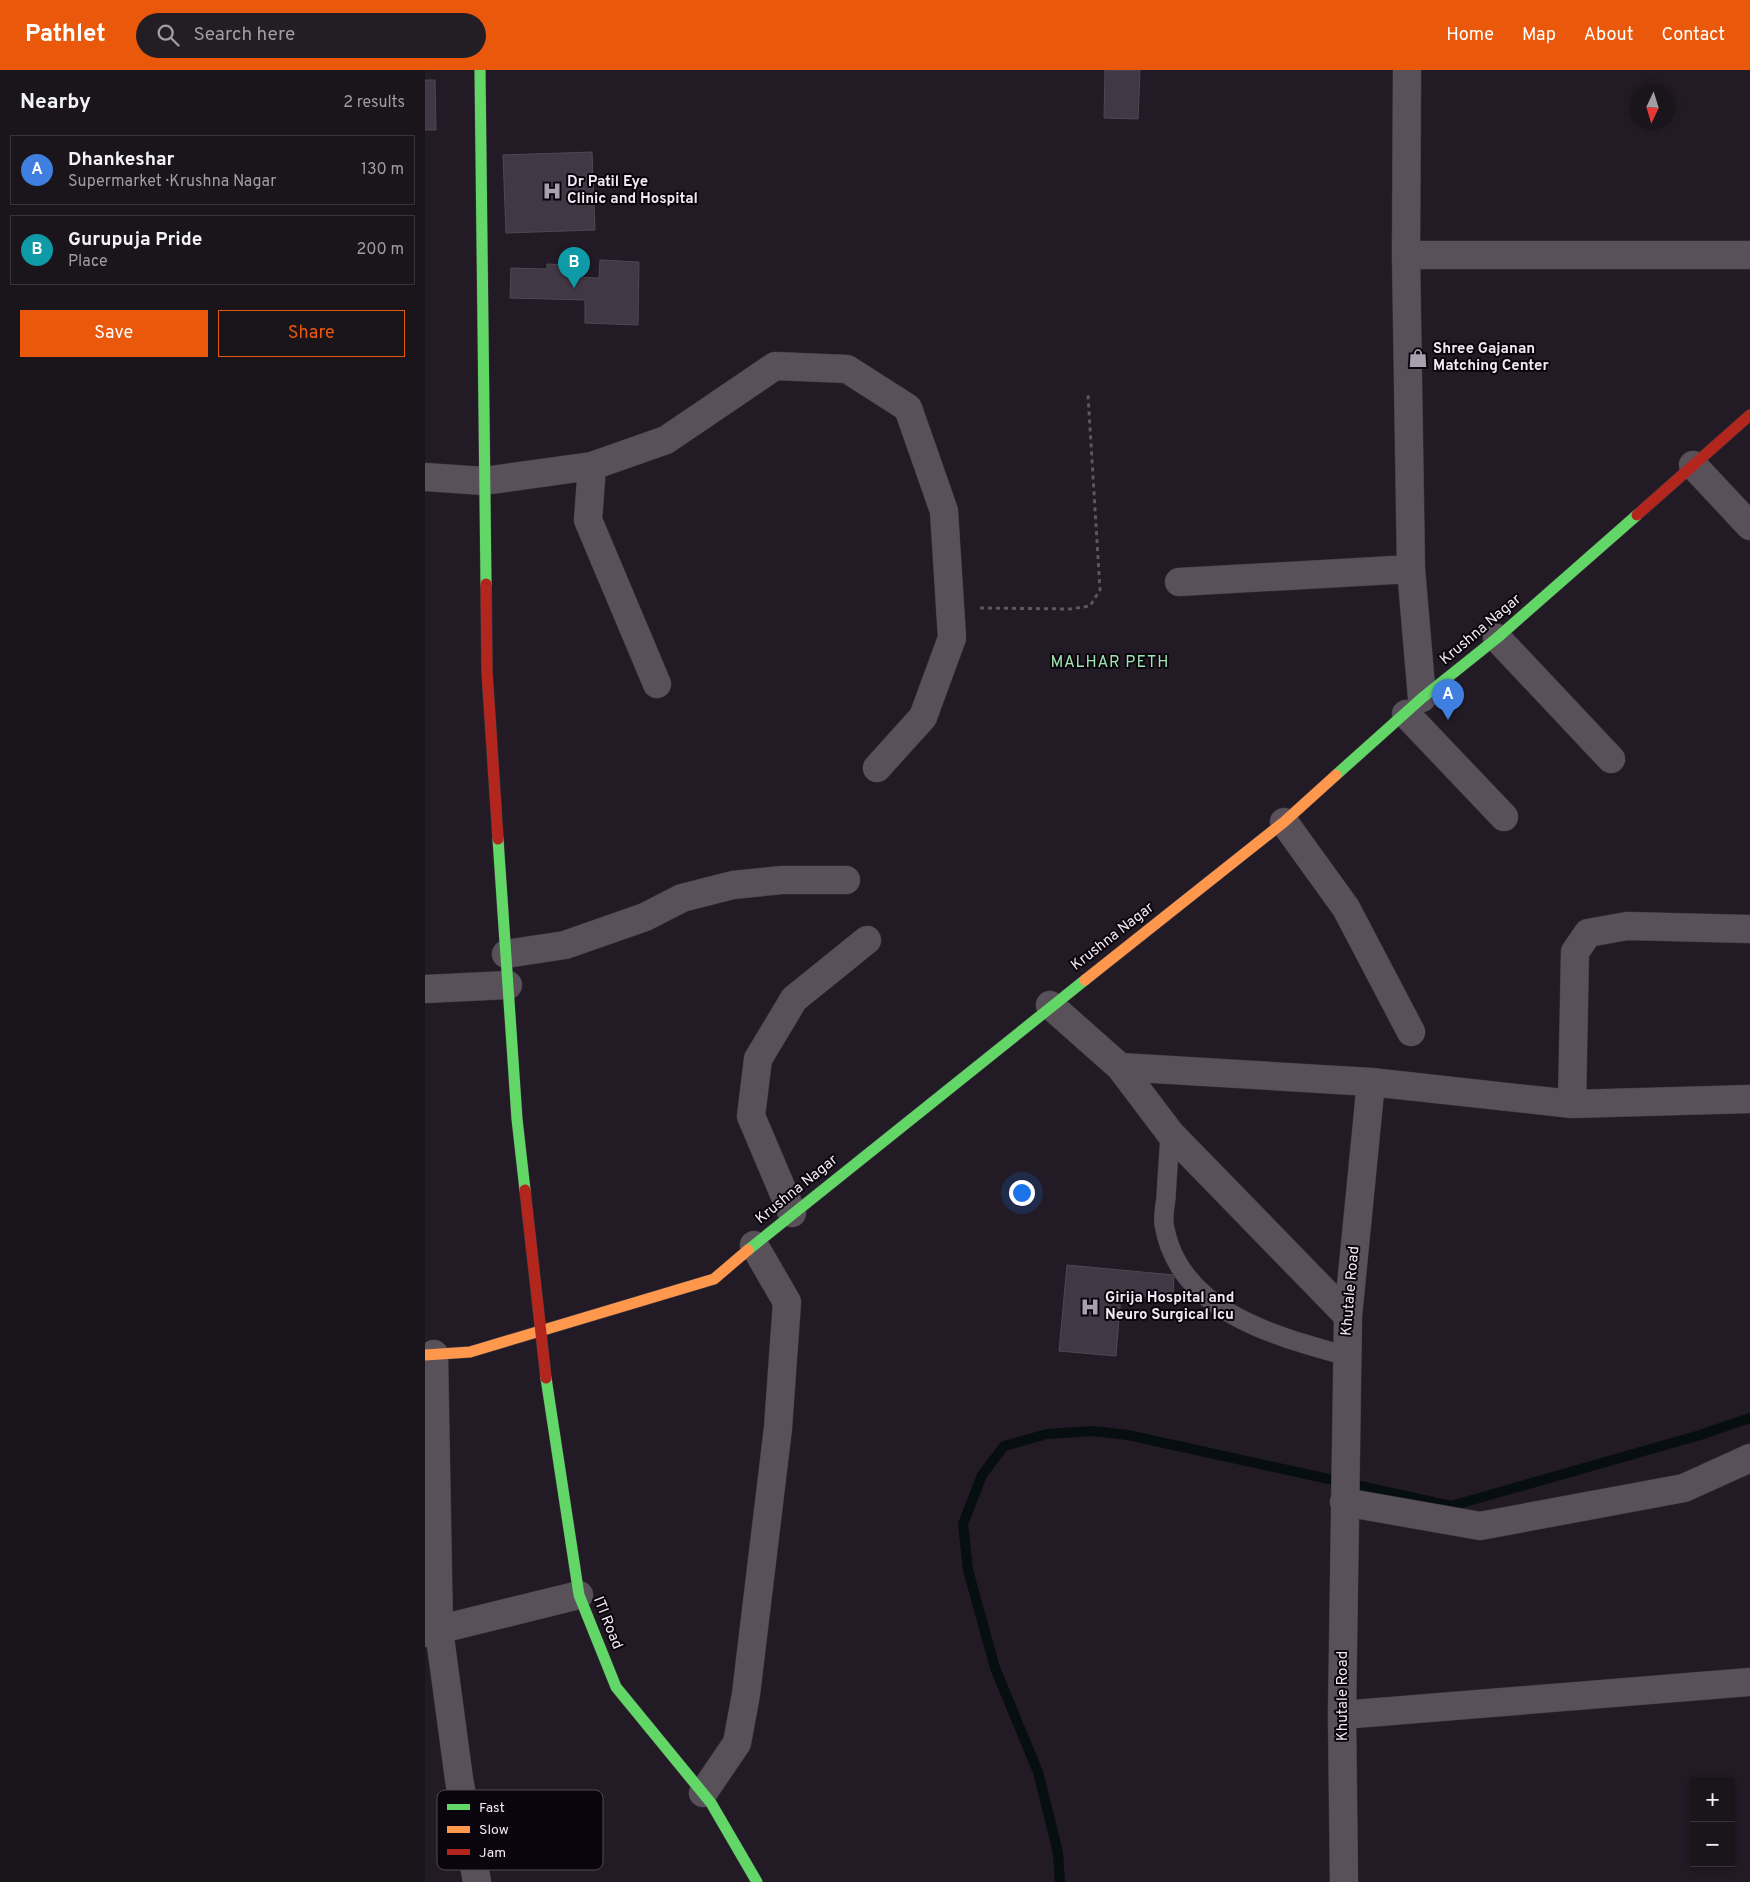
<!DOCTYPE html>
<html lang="en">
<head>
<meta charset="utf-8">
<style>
  :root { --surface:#1a141b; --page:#231d24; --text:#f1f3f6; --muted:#9f9ea3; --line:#38333a; --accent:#ea580c }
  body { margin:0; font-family:Overpass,sans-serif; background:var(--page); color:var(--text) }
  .controls { position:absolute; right:15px; bottom:15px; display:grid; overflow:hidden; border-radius:0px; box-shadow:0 2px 8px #0003 }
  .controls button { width:45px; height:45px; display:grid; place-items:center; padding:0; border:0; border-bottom:1px solid var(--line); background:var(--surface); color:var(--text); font:25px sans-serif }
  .compass { position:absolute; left:1205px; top:15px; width:45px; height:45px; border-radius:50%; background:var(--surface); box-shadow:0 2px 8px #0003; rotate:184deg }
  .you { position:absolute; left:596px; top:1122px; width:18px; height:18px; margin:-12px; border:4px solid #fff; border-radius:50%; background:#1a73e8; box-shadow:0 0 0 8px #1a73e833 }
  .badge { display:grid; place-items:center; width:32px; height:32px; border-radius:50%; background:var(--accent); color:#fff; font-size:16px; font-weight:700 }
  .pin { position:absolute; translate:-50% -41px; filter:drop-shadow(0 1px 2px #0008) }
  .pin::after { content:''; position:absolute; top:26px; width:18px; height:15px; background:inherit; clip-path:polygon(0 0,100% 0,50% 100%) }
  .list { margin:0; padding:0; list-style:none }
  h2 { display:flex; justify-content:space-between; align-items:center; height:65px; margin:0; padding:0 20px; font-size:21px }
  h2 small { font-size:16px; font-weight:400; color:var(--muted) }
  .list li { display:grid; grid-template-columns:32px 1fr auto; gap:15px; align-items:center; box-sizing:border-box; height:70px; margin:0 10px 10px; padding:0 10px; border:1px solid var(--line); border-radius:0px }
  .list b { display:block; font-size:19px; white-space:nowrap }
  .list p { margin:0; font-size:16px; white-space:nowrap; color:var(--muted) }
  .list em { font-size:16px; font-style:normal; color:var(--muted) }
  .actions { display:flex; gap:10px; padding:15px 20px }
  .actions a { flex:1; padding:11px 0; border:1px solid var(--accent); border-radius:0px; text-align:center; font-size:18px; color:var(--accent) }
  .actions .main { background:var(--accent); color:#fff }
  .icon { flex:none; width:28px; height:28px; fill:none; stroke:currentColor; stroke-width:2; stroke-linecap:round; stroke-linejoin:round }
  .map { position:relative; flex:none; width:1325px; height:1812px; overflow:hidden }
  header { display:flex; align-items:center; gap:30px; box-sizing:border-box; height:70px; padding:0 25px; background:var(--accent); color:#fff }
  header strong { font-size:24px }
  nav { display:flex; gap:28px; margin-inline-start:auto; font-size:18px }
  .search { width:350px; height:45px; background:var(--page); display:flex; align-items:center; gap:12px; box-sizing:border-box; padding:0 18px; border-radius:28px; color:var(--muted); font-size:19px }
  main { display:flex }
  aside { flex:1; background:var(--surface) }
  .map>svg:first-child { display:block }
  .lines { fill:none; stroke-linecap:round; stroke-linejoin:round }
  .stream { stroke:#060e0f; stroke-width:10 }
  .building { fill:#423744; stroke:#4f4851 }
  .lane-casing { stroke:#3d373f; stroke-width:20 }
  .street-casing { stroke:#3d373f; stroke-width:29 }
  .fast-casing { stroke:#3d373f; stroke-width:12 }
  .slow-casing { stroke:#3d373f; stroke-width:12 }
  .jam-casing { stroke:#3d373f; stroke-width:12 }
  .path { stroke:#5c565e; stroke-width:3; stroke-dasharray:4 4; stroke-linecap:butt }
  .lane { stroke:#58515a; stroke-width:19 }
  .street { stroke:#58515a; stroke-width:28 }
  .fast { stroke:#63d668; stroke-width:11 }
  .slow { stroke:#ff974d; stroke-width:11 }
  .jam { stroke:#b3261e; stroke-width:11 }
  .labels { text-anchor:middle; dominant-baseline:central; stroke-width:4; stroke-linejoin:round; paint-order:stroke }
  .poi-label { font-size:15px; font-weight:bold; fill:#f3e7f5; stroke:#0a050c; text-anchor:start }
  .street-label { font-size:15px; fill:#f3e7f5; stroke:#0a050c }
  .neighbourhood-label { font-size:16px; letter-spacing:1px; fill:#a0e5b0; stroke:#0a050c }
  .key { fill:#0a050c; stroke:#504952; stroke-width:1 }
  .key-label { font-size:14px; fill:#f3e7f5 }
</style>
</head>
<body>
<header>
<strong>Pathlet</strong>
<div class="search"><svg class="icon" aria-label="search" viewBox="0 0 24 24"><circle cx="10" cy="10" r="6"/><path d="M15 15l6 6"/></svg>Search here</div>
<nav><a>Home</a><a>Map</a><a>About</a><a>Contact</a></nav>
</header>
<main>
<aside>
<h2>Nearby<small>2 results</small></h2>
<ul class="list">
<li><span class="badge" style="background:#3f7fe0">A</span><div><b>Dhankeshar</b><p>Supermarket · Krushna Nagar</p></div><em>130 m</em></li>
<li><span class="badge" style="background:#0f9aa8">B</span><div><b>Gurupuja Pride</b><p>Place</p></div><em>200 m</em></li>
</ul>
<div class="actions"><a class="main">Save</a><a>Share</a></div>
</aside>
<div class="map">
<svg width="1325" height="1812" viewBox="0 0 1325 1812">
  <rect width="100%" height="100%" fill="#221a24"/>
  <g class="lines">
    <path class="stream" d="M635,1812L633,1783L613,1702L570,1598L543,1500L538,1454L557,1405L579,1376L622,1364L668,1361L703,1365L1026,1436L1275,1365L1325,1348"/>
  </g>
  <path class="building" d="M680,0H715L713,49L679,48Z
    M0,10H10L11,60H0Z
    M167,82L170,160L81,163L78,85Z
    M175,190L214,192L213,255L160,253V230L85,228L86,198L122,199V194L146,195L145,207L174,208Z
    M642,1195L749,1205L748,1229L696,1224L691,1286L634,1281Z"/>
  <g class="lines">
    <g class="lane-casing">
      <path id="lane" d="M745,1063C744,1085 742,1106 741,1128C740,1136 738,1146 739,1154C753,1241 849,1266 922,1286"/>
    </g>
    <g class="street-casing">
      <path id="street" d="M982,0L981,185L986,499L997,628
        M981,185H1325
        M1268,395L1325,456
        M167,396L163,450L232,614
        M0,407L59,411L167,396L241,370L350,296L422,299L483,338L519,441L527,568L498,647L452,698
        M754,512L986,499
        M1072,568L1186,689
        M981,644L1079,747
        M859,752L921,838L986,962
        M81,884L140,875L220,847L257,828L308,815L357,810H421
        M0,919L83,915
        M625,935L695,997L946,1012
        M695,997L745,1063L923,1246
        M1147,1034L1150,882L1163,863L1202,856L1325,859
        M367,1143L326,1046L333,989L369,929L442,870
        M9,1284L14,1560L34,1709L52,1812
        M919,1432L1055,1456L1259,1418L1325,1388
        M0,1563L154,1525
        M917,1645L1325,1612
        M278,1723L312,1673L321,1624L353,1358L362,1232L329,1175
        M919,1812L917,1645L923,1246L946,1012L1147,1034L1325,1029"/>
    </g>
    <g class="fast-casing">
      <path id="fast" d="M55,0L61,514
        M911,705L997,628L1072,568L1212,445
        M73,769L92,1049L100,1120
        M323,1180L660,910
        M121,1308L154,1525L191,1617L286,1733L332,1812"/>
    </g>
    <g class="slow-casing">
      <path id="slow" d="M660,910L859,752L911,705
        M0,1285L45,1282L289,1209L323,1180"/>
    </g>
    <g class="jam-casing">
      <path id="jam" d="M1212,445L1325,345
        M61,514L62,602L73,769
        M100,1120L121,1308"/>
    </g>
    <path class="path" d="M555,538L645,539L665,536L675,520L663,325"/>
    <use href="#lane" class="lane"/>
    <use href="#street" class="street"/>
    <use href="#fast" class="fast"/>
    <use href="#slow" class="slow"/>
    <use href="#jam" class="jam"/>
  </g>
  <defs>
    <g id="hospital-bare" transform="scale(1.5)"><path d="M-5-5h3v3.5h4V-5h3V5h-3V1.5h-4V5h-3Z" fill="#aa9fac" stroke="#0a050c" stroke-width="2.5" paint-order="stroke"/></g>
    <g id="shop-bare" transform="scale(1.5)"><path d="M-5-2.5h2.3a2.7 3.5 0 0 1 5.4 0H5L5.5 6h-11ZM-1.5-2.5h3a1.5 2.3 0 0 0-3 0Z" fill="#aa9fac" stroke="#0a050c" stroke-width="2.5" paint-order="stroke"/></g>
  </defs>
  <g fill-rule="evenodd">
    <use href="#hospital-bare" x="127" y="121"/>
    <use href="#shop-bare" x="993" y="288"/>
    <use href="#hospital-bare" x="665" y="1237"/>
  </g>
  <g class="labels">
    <g class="poi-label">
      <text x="142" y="112">Dr Patil Eye<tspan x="142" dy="17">Clinic and Hospital</tspan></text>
      <text x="1008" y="279">Shree Gajanan<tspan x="1008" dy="17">Matching Center</tspan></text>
      <text x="680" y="1228">Girija Hospital and<tspan x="680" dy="17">Neuro Surgical Icu</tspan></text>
    </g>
    <g class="street-label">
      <text transform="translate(1056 560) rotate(-40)">Krushna Nagar</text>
      <text transform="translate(688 867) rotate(-38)">Krushna Nagar</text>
      <text transform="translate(372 1120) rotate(-39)">Krushna Nagar</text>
      <text transform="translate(926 1221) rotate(-85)">Khutale Road</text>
      <text transform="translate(182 1553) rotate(68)">ITI Road</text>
      <text transform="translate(918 1626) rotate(-90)">Khutale Road</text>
    </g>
    <g class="neighbourhood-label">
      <text x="685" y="593">MALHAR PETH</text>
    </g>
  </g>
  <rect x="12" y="1720" width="166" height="80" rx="8" class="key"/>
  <rect x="22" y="1734" width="23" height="6" fill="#63d668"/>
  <rect x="22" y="1756" width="23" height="7" fill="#ff974d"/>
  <rect x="22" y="1779" width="23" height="6" fill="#b3261e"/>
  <g class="key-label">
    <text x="54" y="1742">Fast</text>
    <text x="54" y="1764">Slow</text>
    <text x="54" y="1787">Jam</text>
  </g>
</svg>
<div class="controls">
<button>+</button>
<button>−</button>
</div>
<svg class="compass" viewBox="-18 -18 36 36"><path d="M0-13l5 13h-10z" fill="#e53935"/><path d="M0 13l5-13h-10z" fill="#9f9ea3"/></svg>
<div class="you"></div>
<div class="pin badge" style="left:1023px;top:650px;background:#3f7fe0">A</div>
<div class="pin badge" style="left:149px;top:218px;background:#0f9aa8">B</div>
</div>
</main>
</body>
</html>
